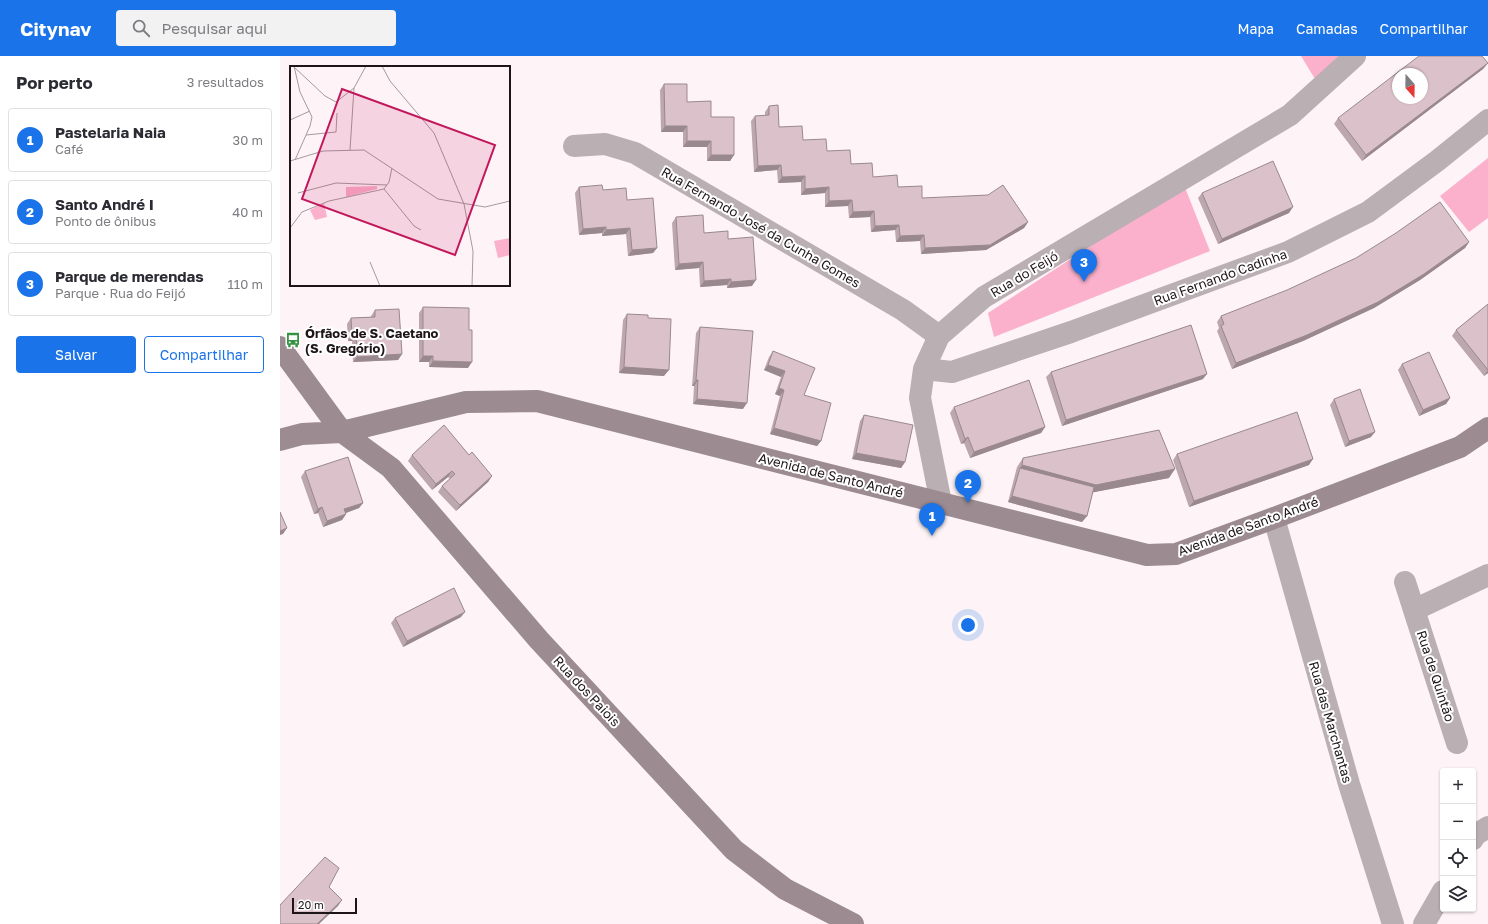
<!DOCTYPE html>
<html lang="pt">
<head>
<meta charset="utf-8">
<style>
  :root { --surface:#fff; --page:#f2f2f3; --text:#2b2b33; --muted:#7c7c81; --line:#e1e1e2; --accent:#1a73e8 }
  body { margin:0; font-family:"Golos Text",sans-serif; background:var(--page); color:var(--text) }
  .controls { position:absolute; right:12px; bottom:12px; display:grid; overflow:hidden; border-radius:4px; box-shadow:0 1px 3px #0004 }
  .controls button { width:36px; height:36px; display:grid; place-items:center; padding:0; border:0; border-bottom:1px solid var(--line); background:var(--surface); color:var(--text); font:20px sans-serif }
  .compass { position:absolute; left:1112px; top:12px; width:36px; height:36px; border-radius:50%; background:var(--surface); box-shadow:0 1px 3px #0004; rotate:160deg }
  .scale { position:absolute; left:12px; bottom:10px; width:65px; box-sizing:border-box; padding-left:4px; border:2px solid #1e1518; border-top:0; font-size:11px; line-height:14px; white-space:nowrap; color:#1e1518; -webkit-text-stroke:3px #fff; paint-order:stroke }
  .you { position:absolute; left:688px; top:569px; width:14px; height:14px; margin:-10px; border:3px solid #fff; border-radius:50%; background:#1a73e8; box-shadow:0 0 0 6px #1a73e833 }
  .badge { display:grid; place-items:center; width:26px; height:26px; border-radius:50%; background:var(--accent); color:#fff; font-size:13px; font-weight:700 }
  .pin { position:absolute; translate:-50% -33px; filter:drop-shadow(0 1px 2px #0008) }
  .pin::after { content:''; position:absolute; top:21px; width:14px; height:12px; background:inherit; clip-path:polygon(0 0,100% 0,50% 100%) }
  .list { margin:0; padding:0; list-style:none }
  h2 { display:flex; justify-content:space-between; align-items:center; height:52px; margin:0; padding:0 16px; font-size:17px }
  h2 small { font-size:13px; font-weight:400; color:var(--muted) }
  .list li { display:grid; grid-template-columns:26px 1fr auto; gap:12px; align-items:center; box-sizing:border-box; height:64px; margin:0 8px 8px; padding:0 8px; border:1px solid var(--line); border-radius:4px }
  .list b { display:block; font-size:15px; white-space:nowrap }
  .list p { margin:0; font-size:13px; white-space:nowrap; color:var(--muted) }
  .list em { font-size:13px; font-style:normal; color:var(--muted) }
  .actions { display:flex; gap:8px; padding:12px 16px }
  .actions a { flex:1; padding:9px 0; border:1px solid var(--accent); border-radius:4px; text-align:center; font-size:14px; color:var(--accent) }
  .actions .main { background:var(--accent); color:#fff }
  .icon { flex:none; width:22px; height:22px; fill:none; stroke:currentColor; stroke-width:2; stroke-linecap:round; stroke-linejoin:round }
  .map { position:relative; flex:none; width:1208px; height:868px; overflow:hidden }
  header { display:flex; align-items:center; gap:24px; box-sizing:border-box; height:56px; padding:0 20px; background:var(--accent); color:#fff }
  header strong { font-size:19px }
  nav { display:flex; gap:22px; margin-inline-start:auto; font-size:14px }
  .search { width:280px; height:36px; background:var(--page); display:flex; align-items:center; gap:10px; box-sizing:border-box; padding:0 14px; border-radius:4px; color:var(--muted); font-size:15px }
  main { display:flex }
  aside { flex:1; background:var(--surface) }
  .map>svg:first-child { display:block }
  .green { fill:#fbb0cb }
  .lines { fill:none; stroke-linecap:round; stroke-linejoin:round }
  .street { stroke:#baafb2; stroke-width:22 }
  .secondary { stroke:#9c8c91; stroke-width:22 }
  .wall { fill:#bca7ae }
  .shaded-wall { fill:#99888d }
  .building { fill:#dbc2ca; stroke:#99888d; fill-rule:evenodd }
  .labels { text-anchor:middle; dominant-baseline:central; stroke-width:4; stroke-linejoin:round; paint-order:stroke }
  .street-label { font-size:13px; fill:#1e1518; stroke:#fff }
  .poi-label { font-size:13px; font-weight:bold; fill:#1e1518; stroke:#fff; text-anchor:start }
  .inset-road { fill:none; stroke:#a49b9e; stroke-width:1 }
  .view { fill:#c2185b; fill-opacity:0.15; stroke:#c2185b; stroke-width:2 }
  .inset-edge { fill:none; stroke:#1e1518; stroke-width:2 }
</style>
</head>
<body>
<header>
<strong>Citynav</strong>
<div class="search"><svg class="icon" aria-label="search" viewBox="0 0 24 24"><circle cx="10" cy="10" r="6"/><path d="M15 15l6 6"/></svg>Pesquisar aqui</div>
<nav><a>Mapa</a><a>Camadas</a><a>Compartilhar</a></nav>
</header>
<main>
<aside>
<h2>Por perto<small>3 resultados</small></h2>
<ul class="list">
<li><span class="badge">1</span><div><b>Pastelaria Naia</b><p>Café</p></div><em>30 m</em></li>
<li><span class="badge">2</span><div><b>Santo André I</b><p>Ponto de ônibus</p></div><em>40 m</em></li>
<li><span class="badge">3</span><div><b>Parque de merendas</b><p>Parque · Rua do Feijó</p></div><em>110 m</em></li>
</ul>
<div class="actions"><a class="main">Salvar</a><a>Compartilhar</a></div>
</aside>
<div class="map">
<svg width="1208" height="868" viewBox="0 0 1208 868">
  <rect width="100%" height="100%" fill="#fef4f7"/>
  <path class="green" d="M1021,0H1064L1038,28Z
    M1208,102V162L1189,176L1160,140Z
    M904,129L930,195L714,281L708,257Z"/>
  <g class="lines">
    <path class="street" d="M294,90L325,88L355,97L623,254L659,280
      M644,313L672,316L791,276L1008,196L1088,156L1157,105L1208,64
      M661,447L640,342L644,313L659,280L704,241L1010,59L1075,0
      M994,462L1069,728L1113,868
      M1125,526L1134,554
      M1177,687L1134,554L1208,519
      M1193,783L1195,779L1208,771
      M1144,868L1163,835"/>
    <path class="secondary" d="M0,291L62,376L111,412L259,584L454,794L505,833L573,868
      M0,384L22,378L62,376L186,346L257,345L867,499L896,498L994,462L1180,391L1208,372"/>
  </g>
  <path class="wall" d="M1208,7L1203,13L1082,105L1054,68L1058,62Z
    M384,28L407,46L431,61L454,99L450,105H427V91H403V76H381L380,34Z
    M489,50L499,71L523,84L547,95L593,121L642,142L748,166L744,172L706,194L641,198L640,185L616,186L615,174L591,176L590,161L569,162L568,150L545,151V137L521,139V126L498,127L497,114L474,116L471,65L475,60L485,59V56Z
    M299,131L323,134L377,192L373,197L348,200L346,178L322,180V177L299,179L295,137Z
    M922,137L1009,157L938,188L918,142Z
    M396,161L424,177L448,183L472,230L447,232V229L420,231L419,212L395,214L392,167Z
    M1189,186L1185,192L1140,224L1094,252L1023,285L952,313L937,275L939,272L937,266L941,260Z
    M1208,248V317L1204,320L1172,280L1176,274Z
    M143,251L188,312L149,311V306H139V257Z
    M95,254L122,298L118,304L73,306L72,285H68L67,268L71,262L91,261V260Z
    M347,258L368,262L384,320L339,317L343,264Z
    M420,271L463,353L413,348L414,330H412L416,277Z
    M493,295L524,339L541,385L537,390L490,378L500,340L495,338L501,321L484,314L489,301Z
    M1122,308L1170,342L1166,348L1139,360L1118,314Z
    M771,316L923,323L782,370L766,321Z
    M1054,343L1091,381L1065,391L1050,349Z
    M674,351L765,371L761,377L690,402L684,387L681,388L670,357Z
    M584,359L625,406L621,412L572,403L580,365Z
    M897,398L1029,409L909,451L893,404Z
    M132,399H189L212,420L208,426L176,455L158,436L162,430L170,423L168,421L152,434L128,405Z
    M743,402L889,422L813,436L807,460L802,466L728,446L737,411Z
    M25,415L83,447L79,452L66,457V458L62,464L43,471L38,457L34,458L21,421Z
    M181,561L123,591L111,567L115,562Z"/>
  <path class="shaded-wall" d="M1208,7L1203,13L1082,105L1086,99Z
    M385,70H407L403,76H381Z
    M407,85H431L427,91H403Z
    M431,99H454L450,105H427Z
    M501,109L497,114L474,116L478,110Z
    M525,120L521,126L498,127L502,121Z
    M549,131L545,137L521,139L525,133Z
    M572,144L568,150L545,151L549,145Z
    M1013,151L1009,157L938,188L942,183Z
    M594,155L590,161L569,162L573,156Z
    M748,166L744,172L706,194L641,198L645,192Z
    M619,169L615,174L591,176L595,170Z
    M326,171L322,177L299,179L303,173Z
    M350,172L346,178L322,180L326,174Z
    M644,179L640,185L616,186L620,180Z
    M1189,186L1185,192L1140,224L1094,252L1023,285L952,313L956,307Z
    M377,192L373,197L348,200L352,194Z
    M423,206L419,212L395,214L399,208Z
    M451,223L447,229L420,231L424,225Z
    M476,224L472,230L447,232L451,226Z
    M72,279H76L72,285H68Z
    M122,298L118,304L73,306L77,301Z
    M143,300H153L149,306H139Z
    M153,305L192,306L188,312L149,311Z
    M488,309L505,315L501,321L484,314Z
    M344,311L389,314L384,320L339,317Z
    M1208,314V317L1204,320Z
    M927,318L923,323L782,370L786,364Z
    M416,324H418L414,330H412Z
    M499,332L504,334L500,340L495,338Z
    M1170,342L1166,348L1139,360L1143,354Z
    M417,343L467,347L463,353L413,348Z
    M765,371L761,377L690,402L694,396Z
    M494,372L541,385L537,390L490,378Z
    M1095,376L1091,381L1065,391L1069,385Z
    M688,381L684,387L681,388L685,383Z
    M576,397L625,406L621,412L572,403Z
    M1033,403L1029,409L909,451L914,445Z
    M742,409L895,413L889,422L810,437L740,412Z
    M172,415L168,421L152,434L156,428Z
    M212,420L208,426L176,455L180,449Z
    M732,440L807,460L802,466L728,446Z
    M83,447L79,452L60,459L64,453Z
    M42,451L38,457L34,458L38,453Z
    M66,458L62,464L43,471L47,465Z
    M7,472L3,478L0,479V475Z
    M185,556L181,561L123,591L127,585Z
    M62,844L58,850L39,868H37Z"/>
  <path class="building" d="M1139,0H1202L1208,7L1086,99L1058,62ZM1118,18H1142V42H1118Z
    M384,28H407V46L431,45V61H454V99H431V85H407V70H385Z
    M498,49L499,71L522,70L523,84L546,83L547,95L570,94L571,108L592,107L593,121L617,119L618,131L642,130V142L708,139L723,129L748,166L710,189L645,192L644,179L620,180L619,169L595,170L594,155L573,156L572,144L549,145V131L525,133V120L502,121L501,109L478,110L475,60L489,59V50Z
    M993,105L1013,151L942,183L922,137Z
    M322,129L323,134L346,132L347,144L373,142L377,192L352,194L350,172L326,174V171L303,173L299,131Z
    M1160,146L1189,186L1144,218L1098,246L1027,279L956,307L941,270L944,268L941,260L1007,234L1076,202L1116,177Z
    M423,159L424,177L448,175V183L473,181L476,224L451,226V223L424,225L423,206L399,208L396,161Z
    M1208,248V314L1176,274Z
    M143,251L189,252V274H192V306L153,305V300H143Z
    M119,253L122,298L77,301L76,279H72L71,262L95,261V254Z
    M347,258L368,259V262L391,263L389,314L344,311Z
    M911,269L927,318L786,364L771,316Z
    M420,271L473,275L467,347L417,343L418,324H416Z
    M493,295L535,312L524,339L551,347L541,385L494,372L504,334L499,332L505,315L488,309Z
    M1149,296L1170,342L1143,354L1122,308Z
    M749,324L765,371L694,396L688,381L685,383L674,351Z
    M1080,333L1095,376L1069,385L1054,343Z
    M1017,356L1033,403L914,445L897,398Z
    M584,359L633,369L625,406L576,397Z
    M164,369L189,399L192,396L212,420L180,449L162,430L175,418L172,415L156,428L132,399Z
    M879,374L895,413L816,429L742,409L743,402Z
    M68,401L83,447L64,453L66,458L47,465L42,451L38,453L25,415Z
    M740,412L814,431L807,460L732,440Z
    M0,456L7,472L0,475Z
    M174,532L185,556L127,585L115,562Z
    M45,801L59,812L49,831L62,844L37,868H0V849Z"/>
  <defs>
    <g id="bus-bare" transform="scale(1.2)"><path d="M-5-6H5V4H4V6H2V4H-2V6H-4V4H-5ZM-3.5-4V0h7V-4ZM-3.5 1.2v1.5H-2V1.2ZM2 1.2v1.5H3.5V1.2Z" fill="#369344" stroke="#fff" stroke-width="2.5" paint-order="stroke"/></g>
  </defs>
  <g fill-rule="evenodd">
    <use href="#bus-bare" x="13" y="284"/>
  </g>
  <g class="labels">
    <g class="street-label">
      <text transform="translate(481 171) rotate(30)">Rua Fernando José da Cunha Gomes</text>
      <text transform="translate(744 218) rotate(-31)">Rua do Feijó</text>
      <text transform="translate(940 221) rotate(-20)">Rua Fernando Cadinha</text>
      <text transform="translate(551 419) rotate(14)">Avenida de Santo André</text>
      <text transform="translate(968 470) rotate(-20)">Avenida de Santo André</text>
      <text transform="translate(1156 620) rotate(72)">Rua de Quintão</text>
      <text transform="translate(307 635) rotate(47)">Rua dos Paiois</text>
      <text transform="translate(1051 666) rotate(74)">Rua das Marchantas</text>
    </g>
    <g class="poi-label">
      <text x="25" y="277">Órfãos de S. Caetano<tspan x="25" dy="15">(S. Gregório)</tspan></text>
    </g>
  </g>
  <g transform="translate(10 10)">
    <rect width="220" height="220" fill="#fef4f7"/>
    <path d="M87,120V123L56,131V121ZM34,137L37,151L25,154L20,144ZM220,172V189L208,192L204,175Z" fill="#fbb0cb"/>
    <path class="inset-road" d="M4,0L10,26L22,51L20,60L5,94M92,0L100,15L144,67L174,138L183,185L182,220M4,1L35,30L46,36L64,22M0,54L20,45M16,69L46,66L47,47M60,84L64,22L76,0M0,95L33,85L74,84L148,133L195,141L220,135M94,123L124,160L131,164M8,127L46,117L97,119M0,162L12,146L39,135L94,123L99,116L102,102M80,196L90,220"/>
    <path class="view" d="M52,23L205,79L165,189L12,133Z"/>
    <rect width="220" height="220" class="inset-edge"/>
  </g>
</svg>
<div class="controls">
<button>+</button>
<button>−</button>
<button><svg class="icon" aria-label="locate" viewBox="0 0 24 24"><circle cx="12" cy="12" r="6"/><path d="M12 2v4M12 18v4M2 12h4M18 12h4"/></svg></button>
<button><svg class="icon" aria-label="layers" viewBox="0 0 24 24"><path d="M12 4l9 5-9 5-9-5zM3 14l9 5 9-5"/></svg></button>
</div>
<svg class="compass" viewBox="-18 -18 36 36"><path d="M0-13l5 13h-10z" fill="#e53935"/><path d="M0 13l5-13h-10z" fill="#7c7c81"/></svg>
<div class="scale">20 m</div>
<div class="you"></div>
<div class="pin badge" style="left:652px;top:480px">1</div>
<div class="pin badge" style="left:688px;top:447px">2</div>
<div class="pin badge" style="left:804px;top:226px">3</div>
</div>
</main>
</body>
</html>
